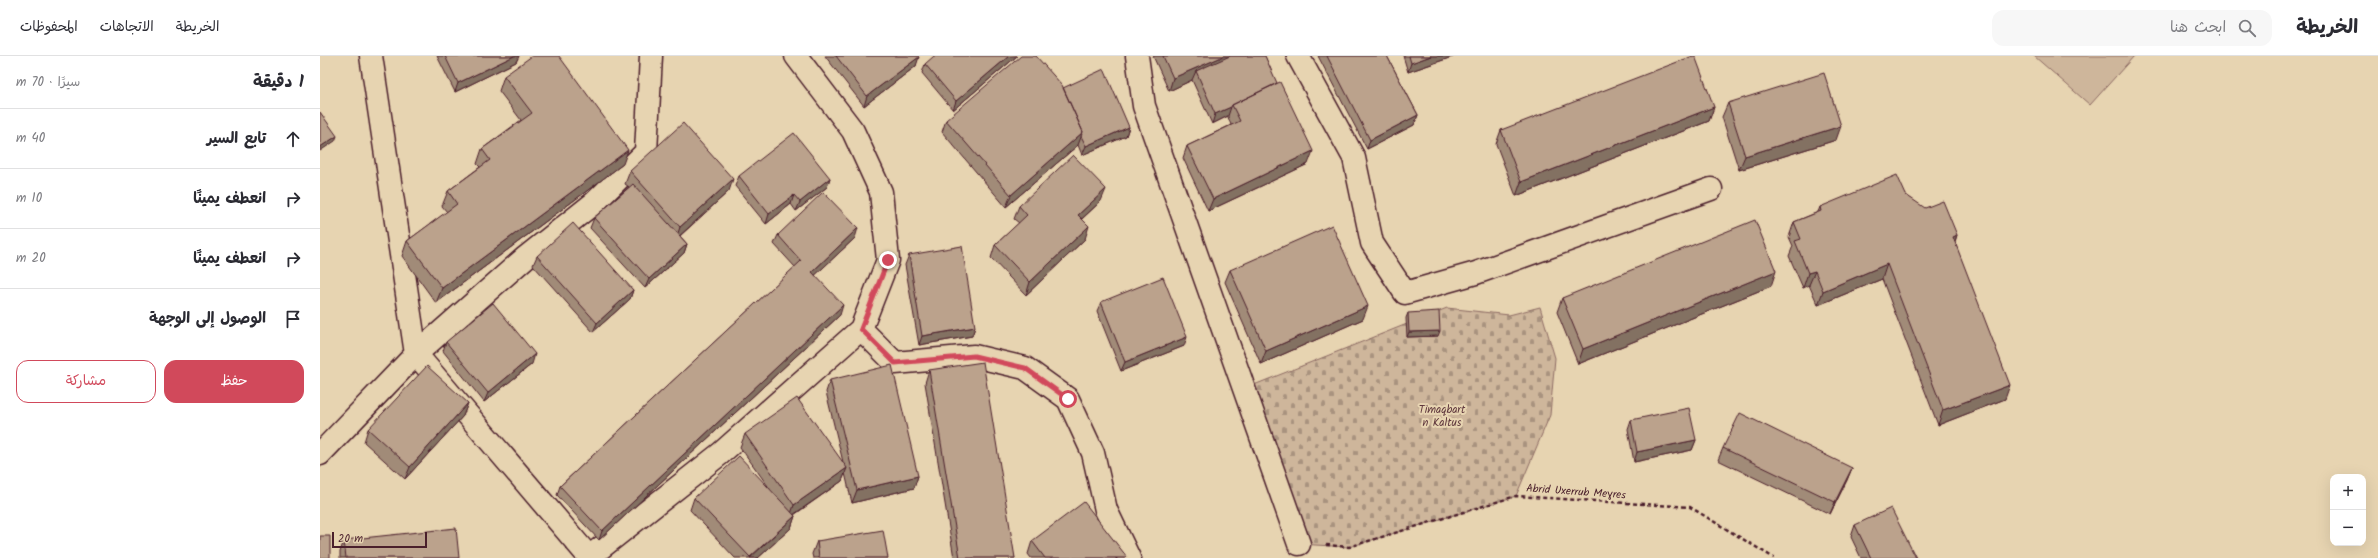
<!DOCTYPE html>
<html lang="ar">
<head>
<meta charset="utf-8">
<style>
  :root { --surface:#fff; --page:#f7f7f7; --text:#2b2b33; --muted:#7c7c81; --line:#e1e1e2; --accent:#d1495b }
  body { margin:0; font-family:Kalam,"Playpen Sans Arabic",sans-serif; background:var(--page); color:var(--text); direction:rtl }
  .controls { position:absolute; right:12px; bottom:12px; display:grid; overflow:hidden; border-radius:8px; box-shadow:0 4px 16px #0002 }
  .controls button { width:36px; height:36px; display:grid; place-items:center; padding:0; border:0; border-bottom:1px solid var(--line); background:var(--surface); color:var(--text); font:20px sans-serif }
  .scale { position:absolute; left:12px; bottom:10px; width:95px; box-sizing:border-box; padding-left:4px; border:2px solid #4a1f2b; border-top:0; font-size:11px; line-height:14px; white-space:nowrap; color:#4a1f2b; -webkit-text-stroke:3px #e7d4b1; paint-order:stroke }
  .stop { position:absolute; width:12px; height:12px; margin:-9px; border:3px solid #d1495b; border-radius:50%; background:#fff }
  .stop.end { background:#d1495b; border-color:#fff; box-shadow:0 1px 4px #0008 }
  .list { margin:0; padding:0; list-style:none }
  h2 { display:flex; justify-content:space-between; align-items:center; height:52px; margin:0; padding:0 16px; font-size:17px }
  h2 small { font-size:13px; font-weight:400; color:var(--muted) }
  .list li { display:grid; grid-template-columns:26px 1fr auto; gap:12px; align-items:center; box-sizing:border-box; height:60px; padding:0 16px; border-top:1px solid var(--line) }
  .list b { display:block; font-size:15px; white-space:nowrap }
  .list em { font-size:13px; font-style:normal; color:var(--muted) }
  .actions { display:flex; gap:8px; padding:12px 16px }
  .actions a { flex:1; padding:9px 0; border:1px solid var(--accent); border-radius:12px; text-align:center; font-size:14px; color:var(--accent) }
  .actions .main { background:var(--accent); color:#fff }
  .icon { flex:none; width:22px; height:22px; fill:none; stroke:currentColor; stroke-width:2; stroke-linecap:round; stroke-linejoin:round }
  .map { position:relative; flex:none; width:2058px; height:502px; overflow:hidden; direction:ltr }
  header { display:flex; align-items:center; gap:24px; box-sizing:border-box; height:56px; padding:0 20px; background:var(--surface); border-bottom:1px solid var(--line) }
  header strong { font-size:19px }
  nav { display:flex; gap:22px; margin-inline-start:auto; font-size:14px }
  .search { width:280px; height:36px; background:var(--page); display:flex; align-items:center; gap:10px; box-sizing:border-box; padding:0 14px; border-radius:12px; color:var(--muted); font-size:15px }
  main { display:flex }
  aside { flex:1; background:var(--surface) }
  .map>svg:first-child { display:block }
  .green { fill:#ceb69b; stroke:#8c6a63 }
  .cemetery { fill:url(#cemetery-stones); stroke:#8c6a63 }
  .lines { fill:none; stroke-linecap:round; stroke-linejoin:round }
  .minor-casing { stroke:#4a1f2b; stroke-width:25 }
  .path { stroke:#4a1f2b; stroke-width:2.5; stroke-dasharray:4 3; stroke-linecap:butt }
  .minor { stroke:#e7d4b1; stroke-width:22 }
  .wall { fill:#a18b78; stroke:#4a1f2b }
  .shaded-wall { fill:#837162; stroke:#4a1f2b }
  .building { fill:#bba28c; stroke:#4a1f2b }
  .route { stroke:#d1495b; stroke-width:5 }
  .labels { text-anchor:middle; dominant-baseline:central; stroke-width:4; stroke-linejoin:round; paint-order:stroke }
  .park-label { font-size:11px; fill:#5e363c; stroke:#e7d4b1 }
  .street-label { font-size:11px; fill:#4a1f2b; stroke:#e7d4b1 }
</style>
</head>
<body>
<header>
<strong>الخريطة</strong>
<div class="search"><svg class="icon" aria-label="search" viewBox="0 0 24 24"><circle cx="10" cy="10" r="6"/><path d="M15 15l6 6"/></svg>ابحث هنا</div>
<nav><a>الخريطة</a><a>الاتجاهات</a><a>المحفوظات</a></nav>
</header>
<main>
<div class="map">
<svg width="2058" height="502" viewBox="0 0 2058 502">
  <defs>
    <pattern id="cemetery-stones" width="16" height="16" patternUnits="userSpaceOnUse"><rect width="16" height="16" fill="#ceb69b"/><path d="M2 7V4a2 2 0 0 1 4 0v3zM10 15v-3a2 2 0 0 1 4 0v3z" fill="#a9937f"/></pattern>
  </defs>
  <rect width="100%" height="100%" fill="#e7d4b1"/>
  <filter id="ink" filterUnits="userSpaceOnUse"><feTurbulence type="fractalNoise" baseFrequency=".025" numOctaves="2"/><feDisplacementMap in="SourceGraphic" scale="8" xChannelSelector="R" yChannelSelector="G"/><feConvolveMatrix kernelMatrix="1 2 1 2 8 2 1 2 1" color-interpolation-filters="sRGB"/></filter>
  <g filter="url(#ink)">
    <path class="green" d="M1714,0H1814L1770,49Z"/>
    <path class="cemetery" d="M1220,251L1235,302L1230,359L1196,440L1029,491L979,488L924,333L1127,252L1189,259Z"/>
    <g class="lines">
      <g class="minor-casing">
        <path id="minor" d="M817,0L824,50L979,488
          M978,0L1034,102L1052,187L1085,237L1156,217L1391,133
          M541,273L575,307L654,300L705,312L748,343L773,397L786,454L809,502
          M0,398L96,298L51,0
          M269,501L96,298L206,201L275,146L326,96L331,0
          M268,502L400,398L541,273L568,204L561,136L533,75L476,0"/>
      </g>
      <path class="path" d="M1006,489L1029,491L1196,440L1370,451L1454,502"/>
      <use href="#minor" class="minor"/>
    </g>
    <path class="wall" d="M117,0H199L196,6L135,36Z
      M505,0H598L596,10L544,50Z
      M697,0L633,54L602,17L605,8Z
      M833,0H945L988,108L888,155L863,102L867,90L911,69L908,61V60L892,68L872,24L849,35Z
      M998,0H1067L1098,59L1094,69L1047,93Z
      M1083,0H1135L1088,16Z
      M184,20L303,108L116,247L82,200L87,185L127,156L122,150L128,135L160,111L157,108L162,93L201,64L179,35Z
      M743,32L809,71L806,80L762,99L758,89L686,151L622,76L626,64Z
      M1408,47L1516,84L1419,114L1402,61Z
      M1394,51L1389,65L1196,140L1176,88L1181,74Z
      M310,115L409,135L360,180L367,188L364,197L325,232L270,172L274,162L309,131L305,128Z
      M419,120L510,122L507,131L476,155L471,148L446,168L415,130Z
      M1586,139L1637,179L1635,186L1685,343L1618,369L1562,223L1498,249L1489,229L1483,232L1469,200L1473,190L1469,181L1474,166L1498,156L1500,151Z
      M781,145L762,163L765,183L706,239L671,202L675,189L699,167L694,163L699,150Z
      M458,179L535,182L495,219L520,259L279,484L237,439L240,430L475,211L454,188Z
      M589,199L655,271L652,280L599,289L585,209Z
      M217,200L313,234L310,243L273,276L213,209Z
      M910,214L1043,263L941,308L905,226Z
      M1451,230L1258,308L1237,256L1242,242Z
      M781,246L864,290L801,315L777,255Z
      M1088,257L1118,280L1087,281L1086,262Z
      M126,286L212,308L164,346L123,295Z
      M609,314L695,502H634L605,327Z
      M510,324L598,420L594,432L532,447L525,417L522,425L474,459L475,460L471,472L438,502H415L370,454L374,442L450,433L420,391L425,378L523,406L506,336Z
      M148,347L143,360L85,423L44,386L48,373Z
      M1311,364L1376,384L1372,394L1314,406L1308,373Z
      M1403,392L1532,412L1527,424L1510,458L1398,404Z
      M1535,469L1596,502H1541L1531,481Z
      M24,484L139,502H20V496Z
      M497,485L568,502H493L492,498Z
      M712,485L806,502H711L708,498Z"/>
    <path class="shaded-wall" d="M194,0H199L196,6L135,36L138,27Z
      M689,0H697L633,54L636,45Z
      M904,0H928L876,15L872,24L849,35L853,22Z
      M1111,0H1135L1088,16L1091,7Z
      M599,1L596,10L544,50L547,40Z
      M911,51L908,60L892,68L895,58Z
      M1394,51L1389,65L1196,140L1201,126Z
      M1098,59L1094,69L1047,93L1050,84Z
      M1521,70L1516,84L1419,114L1425,100Z
      M809,71L806,80L762,99L766,90Z
      M763,76L758,89L686,151L691,139Z
      M17,80L15,85L0,95V91Z
      M308,94L303,108L116,247L122,232Z
      M993,95L988,108L888,155L893,143Z
      M510,122L507,131L476,155L480,146Z
      M413,123L409,135L356,183L360,171Z
      M786,133L781,145L753,171L758,159Z
      M474,139L471,148L446,168L449,158Z
      M769,170L765,183L706,239L710,226Z
      M538,172L535,182L489,225L492,216Z
      M1637,179L1632,193L1633,181Z
      M367,188L364,197L325,232L329,223Z
      M1567,208L1562,223L1498,249L1503,235Z
      M1456,215L1451,230L1258,308L1263,293Z
      M1495,215L1489,229L1483,232L1488,217Z
      M313,234L310,243L273,276L277,267Z
      M523,249L520,259L279,484L282,475Z
      M1048,250L1043,263L941,308L946,295Z
      M655,271L652,280L599,289L602,280Z
      M1120,275L1118,280L1087,281L1089,276Z
      M867,281L864,290L801,315L805,306Z
      M215,298L212,308L164,346L168,337Z
      M1690,329L1685,343L1618,369L1623,354Z
      M148,347L143,360L85,423L90,411Z
      M1376,384L1372,394L1314,406L1317,396Z
      M527,412L522,425L470,461L474,449Z
      M1532,412L1527,424L1510,458L1515,446Z
      M598,420L594,432L532,447L537,434Z
      M475,460L471,472L438,502H430Z"/>
    <path class="building" d="M125,0H194L138,27Z
      M212,0H239L308,94L122,232L87,185L137,148L128,135L170,104L162,93L212,57L184,20Z
      M516,0H598L599,1L547,40Z
      M614,0H689L636,45L605,8Z
      M701,0H716L742,29L763,76L691,139L626,64Z
      M843,0H904L853,22Z
      M910,0H945L957,27L912,49L911,51L895,58L876,15Z
      M1007,0H1067L1098,59L1050,84Z
      M1089,0H1111L1091,7Z
      M1373,0H1375L1394,51L1201,126L1181,74Z
      M784,13L809,71L766,90L761,80L763,76L743,32Z
      M1504,17L1521,70L1425,100L1408,47Z
      M960,26L993,95L893,143L867,90L920,65L912,49Z
      M0,56L17,80L0,91Z
      M363,67L413,123L360,171L310,115Z
      M474,77L510,122L480,146L474,139L449,158L419,120Z
      M753,99L786,133L758,159L769,170L710,226L675,189L707,159L699,150Z
      M1577,119L1586,139L1605,152L1623,145L1637,179L1633,181L1690,329L1623,354L1567,208L1503,235L1495,215L1488,217L1475,185L1481,183L1474,166L1501,155L1500,151Z
      M313,128L367,188L329,223L274,162Z
      M503,136L538,172L492,216L523,249L282,475L240,430L481,205L458,179Z
      M1435,164L1456,215L1263,293L1242,242Z
      M253,167L313,234L277,267L217,200Z
      M1012,169L1048,250L946,295L910,214Z
      M642,190L655,271L602,280L589,199Z
      M843,221L867,281L805,306L781,246Z
      M173,247L215,298L168,337L126,286Z
      M1119,255L1120,275L1089,276L1088,257Z
      M663,306L695,502H640L609,314Z
      M572,309L598,420L537,434L510,324Z
      M107,310L148,347L90,411L48,373Z
      M477,342L527,412L474,449L425,378Z
      M1369,352L1376,384L1317,396L1311,364Z
      M1420,357L1532,412L1515,446L1403,392Z
      M419,400L475,460L430,501L374,442Z
      M764,446L807,501L806,502H725L712,485Z
      M1571,452L1596,502H1551L1535,469Z
      M136,472L139,502H26L24,484Z
      M563,474L568,502H499L497,485Z
      M0,480H10V502H0Z"/>
  </g>
  <g class="lines" filter="url(#ink)">
    <path class="route" d="M568,204L541,273L575,307L654,300L705,312L748,343"/>
  </g>
  <g class="labels">
    <g class="park-label">
      <text x="1122" y="354">Timaqbart<tspan x="1122" dy="13">n Kaltus</tspan></text>
    </g>
    <g class="street-label">
      <text transform="translate(1256 436) rotate(4)">Abrid Uxerrub Meɣres</text>
    </g>
  </g>
</svg>
<div class="controls">
<button>+</button>
<button>−</button>
</div>
<div class="scale">20 m</div>
<div class="stop" style="left:748px;top:343px"></div>
<div class="stop end" style="left:568px;top:204px"></div>
</div>
<aside>
<h2>1 دقيقة<small>سيرًا · 70 m</small></h2>
<ul class="list">
<li><svg class="icon" aria-label="ahead" viewBox="0 0 24 24"><path d="M12 20V5M6 11l6-6 6 6"/></svg><div><b>تابع السير</b></div><em>40 m</em></li>
<li><svg class="icon" aria-label="right" viewBox="0 0 24 24"><path d="M7 20v-9h11M14 6l5 5-5 5"/></svg><div><b>انعطف يمينًا</b></div><em>10 m</em></li>
<li><svg class="icon" aria-label="right" viewBox="0 0 24 24"><path d="M7 20v-9h11M14 6l5 5-5 5"/></svg><div><b>انعطف يمينًا</b></div><em>20 m</em></li>
<li><svg class="icon" aria-label="arrive" viewBox="0 0 24 24"><path d="M6 21V4h12l-3 4 3 4H6"/></svg><div><b>الوصول إلى الوجهة</b></div></li>
</ul>
<div class="actions"><a class="main">حفظ</a><a>مشاركة</a></div>
</aside>
</main>
</body>
</html>
